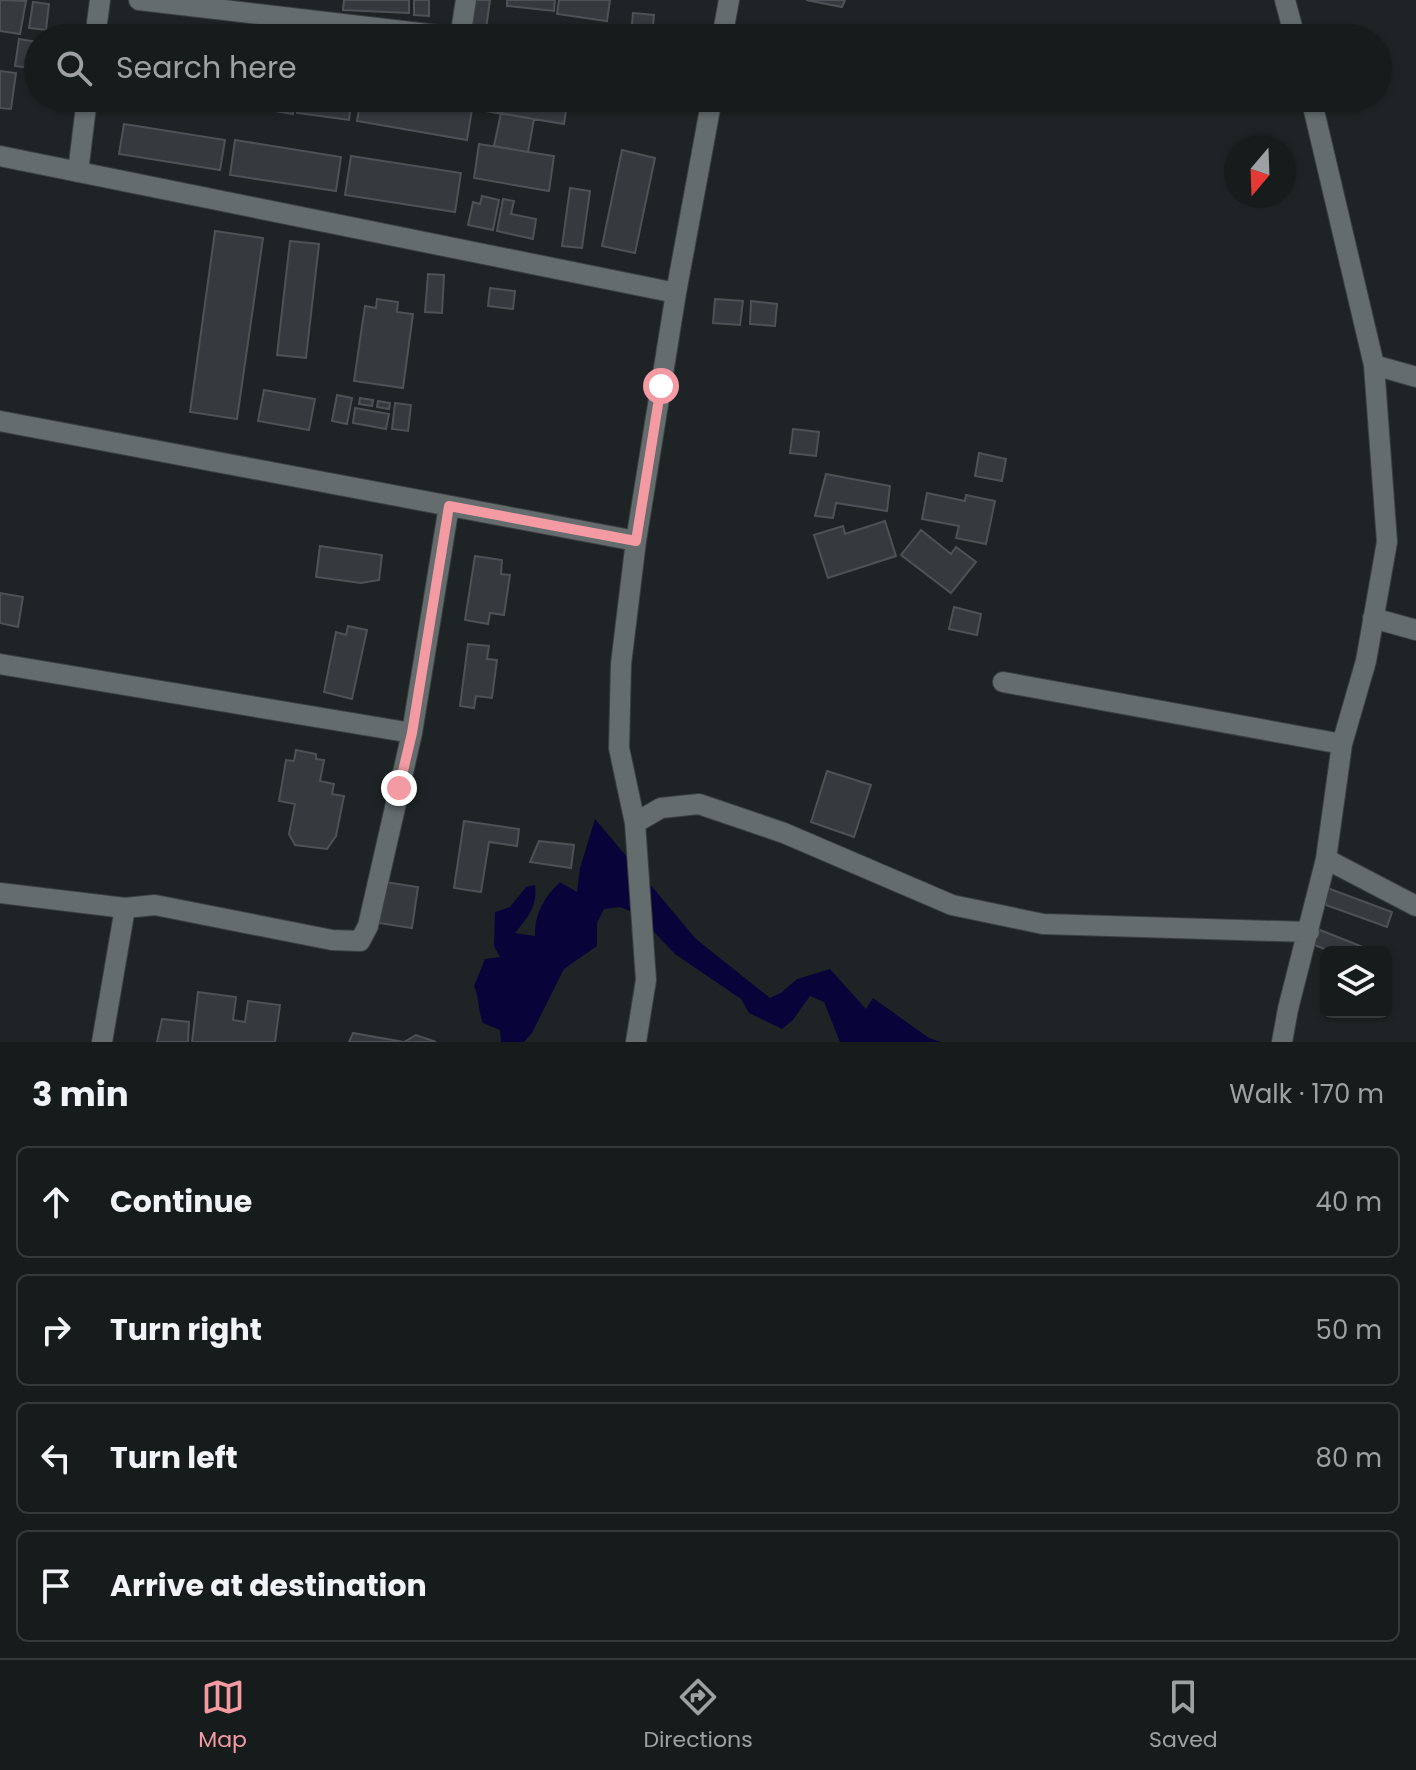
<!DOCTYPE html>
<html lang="en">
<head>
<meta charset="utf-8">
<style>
  :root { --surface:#161b1c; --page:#1f2425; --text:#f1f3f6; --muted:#9ea1a3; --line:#35393b; --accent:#f49aa2 }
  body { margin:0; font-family:Poppins,sans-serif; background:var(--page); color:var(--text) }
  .controls { position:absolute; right:24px; bottom:24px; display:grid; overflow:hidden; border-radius:12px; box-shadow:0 2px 6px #0004 }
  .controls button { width:72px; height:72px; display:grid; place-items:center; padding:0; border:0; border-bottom:2px solid var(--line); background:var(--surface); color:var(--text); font:40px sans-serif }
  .compass { position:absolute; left:1224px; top:136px; width:72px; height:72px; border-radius:50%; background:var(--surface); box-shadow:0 2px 6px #0004; rotate:199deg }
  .stop { position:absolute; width:24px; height:24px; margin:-18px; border:6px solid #f49aa2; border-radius:50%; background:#fff }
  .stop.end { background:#f49aa2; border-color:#fff; box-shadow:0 2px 8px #0008 }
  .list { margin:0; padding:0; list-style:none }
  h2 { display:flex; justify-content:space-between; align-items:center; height:104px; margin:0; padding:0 32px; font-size:34px }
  h2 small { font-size:26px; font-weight:400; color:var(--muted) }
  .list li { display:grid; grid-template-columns:52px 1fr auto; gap:24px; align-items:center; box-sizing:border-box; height:112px; margin:0 16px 16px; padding:0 16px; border:2px solid var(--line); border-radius:12px }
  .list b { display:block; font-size:30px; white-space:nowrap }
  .list em { font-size:26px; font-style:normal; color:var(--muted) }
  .icon { flex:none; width:44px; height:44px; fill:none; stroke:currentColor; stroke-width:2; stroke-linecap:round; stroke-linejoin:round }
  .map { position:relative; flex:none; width:1416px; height:1042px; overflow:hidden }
  .search { position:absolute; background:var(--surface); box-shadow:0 2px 6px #0004; left:24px; right:24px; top:24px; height:88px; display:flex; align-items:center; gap:20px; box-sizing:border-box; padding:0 28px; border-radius:44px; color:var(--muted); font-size:30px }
  .sheet { height:616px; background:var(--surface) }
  nav { display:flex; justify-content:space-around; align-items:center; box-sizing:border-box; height:112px; border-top:2px solid var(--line); background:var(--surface); font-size:22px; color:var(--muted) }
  nav a { display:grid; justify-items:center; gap:4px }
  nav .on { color:var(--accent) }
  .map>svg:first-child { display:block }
  .water { fill:#080439 }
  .building { fill:#353a3e; stroke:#4d5256; stroke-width:2 }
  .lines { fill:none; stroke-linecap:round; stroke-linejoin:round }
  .minor-casing { stroke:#3b4041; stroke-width:22 }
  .minor { stroke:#646c6d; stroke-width:20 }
  .route { stroke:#f49aa2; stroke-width:10 }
</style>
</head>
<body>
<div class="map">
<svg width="1416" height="1042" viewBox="0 0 1416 1042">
  <rect width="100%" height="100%" fill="#1e2425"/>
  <path class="water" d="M595,819L696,939L770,998L782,992L797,979L830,969L866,1009L873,998L929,1038L941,1042H840L824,1002L810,996L793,1020L782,1029L749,1013L741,999L675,954L637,914L620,907L604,909L597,923V946L564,969L532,1033L524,1042H501L500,1030L483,1023C477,1008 480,999 474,986L485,959L500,957L494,946L495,912L510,907L526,887L535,885C538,906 528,917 515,933L535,936C534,915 544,897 560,882L577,892L580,868Z"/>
  <path class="building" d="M0,0L26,1L20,34L0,31Z
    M344,0H409V13L343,10Z
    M414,0H429V16L414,15Z
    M475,0H490L486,29L472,27Z
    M507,0H555L554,11L507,6Z
    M559,0H610L607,21L557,14Z
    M806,0H845L842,7Z
    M33,2L49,4L46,30L29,28Z
    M633,13L654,15L652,36L631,35Z
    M19,39L38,42V69L15,66Z
    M0,71L16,73L11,109L0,108Z
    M246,98H296L293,114L245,106Z
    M299,98H352L349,120L297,113Z
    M361,98H440L473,103L467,140L357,121Z
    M487,98H568L564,124L485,111Z
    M501,113L534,119L528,152L494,146Z
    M124,124L225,140L220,170L119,154Z
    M235,140L341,157L336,191L230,175Z
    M479,144L554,156L549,191L474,178Z
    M622,150L655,158L635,253L602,246Z
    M351,156L461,173L455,212L345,195Z
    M570,188L590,191L582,248L562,246Z
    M482,196L499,200L493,230L468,225L473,202L480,204Z
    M503,199L514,201L511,214L536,219L533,239L497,231Z
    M215,231L263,238L237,419L190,412Z
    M290,241L319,244L306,358L277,355Z
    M428,274L444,275L442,313L425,312Z
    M490,288L515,291L513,309L488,306Z
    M377,299L398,302L397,312L413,314L403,388L354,381L365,306L376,308Z
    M715,299L743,301L740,325L713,323Z
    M751,301L777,304L775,326L750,324Z
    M264,390L315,399L309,430L258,421Z
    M337,395L352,398L347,424L332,421Z
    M360,398L373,400L372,406L359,404Z
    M378,401L390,403L389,409L377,407Z
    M395,403L411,405L408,431L392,429Z
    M355,408L389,414L386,429L353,423Z
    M793,429L819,432L816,456L790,453Z
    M979,453L1006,459L1002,481L975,476Z
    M826,474L890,486L887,511L836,503L833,518L815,516Z
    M927,493L965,501L966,495L995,501L986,544L956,538L959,526L922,519Z
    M885,521L896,556L828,578L814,535L843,526L845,534Z
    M921,530L951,554L956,547L976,562L951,593L901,555Z
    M320,546L382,555L379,580L361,583L316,577Z
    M475,556L502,560L501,574L510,575L504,615L490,613L488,624L465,620Z
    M0,593L23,597L18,627L0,623Z
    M954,607L981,614L977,635L949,629Z
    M348,626L367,630L352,699L324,692L336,632L346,635Z
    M468,644L489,646L487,659L497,660L492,698L476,696L474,708L460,706Z
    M296,750L316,754V759L324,760L320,781L334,784L332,794L344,796L336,836L327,849L295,845L289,834L295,804L279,801L286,760L294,761Z
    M827,771L871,785L854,837L811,822Z
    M464,821L519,829L517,846L489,842L481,892L454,888Z
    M539,841L574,845L571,868L530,862Z
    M385,882L418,887L412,928L379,923Z
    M1322,886L1392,912L1387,927L1326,905Z
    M1315,928L1363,947L1360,952H1332L1309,943Z
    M198,992L236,997L233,1020L245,1022L248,1001L280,1005L275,1042H192Z
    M162,1019L189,1022L188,1042H157Z
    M353,1033L404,1042L416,1035L436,1042H349Z"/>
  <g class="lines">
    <g class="minor-casing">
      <path id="minor" d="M139,0L462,38
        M1285,0L1295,38
        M95,38L100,0
        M460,38L466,0
        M722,38L729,0
        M0,156L676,293
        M78,172L87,98
        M1374,365L1416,377
        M0,421L636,541
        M1373,618L1416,630
        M0,664L412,733
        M1003,682L1342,744
        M635,823L661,808L699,804L784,833L952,905L1043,924L1309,932
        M1326,859L1416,906
        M0,893L125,908L155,905L332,940L360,941L368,926L412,733L449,506
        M102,1042L125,908
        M636,1042L646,980L635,823L619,748L621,664L636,541L676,293L712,98
        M1282,1042L1288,1009L1326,859L1342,744L1366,661L1387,542L1374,365L1311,98"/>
    </g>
    <use href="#minor" class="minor"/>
  </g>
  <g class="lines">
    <path class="route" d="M399,788L412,733L449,506L636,541L661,386"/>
  </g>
</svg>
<div class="controls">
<button><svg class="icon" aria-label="layers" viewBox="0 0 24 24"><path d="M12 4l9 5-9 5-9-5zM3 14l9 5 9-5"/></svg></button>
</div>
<svg class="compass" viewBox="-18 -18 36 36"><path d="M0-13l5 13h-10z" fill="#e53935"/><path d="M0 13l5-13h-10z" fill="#9ea1a3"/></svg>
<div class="stop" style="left:661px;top:386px"></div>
<div class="stop end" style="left:399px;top:788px"></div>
<div class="search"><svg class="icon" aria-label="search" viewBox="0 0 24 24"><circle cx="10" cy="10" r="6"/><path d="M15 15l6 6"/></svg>Search here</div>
</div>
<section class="sheet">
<h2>3 min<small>Walk · 170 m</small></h2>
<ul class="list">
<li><svg class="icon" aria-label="ahead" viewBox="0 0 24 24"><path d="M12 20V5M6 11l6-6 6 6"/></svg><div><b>Continue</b></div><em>40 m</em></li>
<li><svg class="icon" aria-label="right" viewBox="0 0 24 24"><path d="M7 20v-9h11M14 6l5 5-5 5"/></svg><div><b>Turn right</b></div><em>50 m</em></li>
<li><svg class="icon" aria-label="left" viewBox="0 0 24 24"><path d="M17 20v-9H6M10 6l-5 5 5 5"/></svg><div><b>Turn left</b></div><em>80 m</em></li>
<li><svg class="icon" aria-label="arrive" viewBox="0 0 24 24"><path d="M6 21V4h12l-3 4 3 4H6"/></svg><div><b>Arrive at destination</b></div></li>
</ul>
</section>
<nav>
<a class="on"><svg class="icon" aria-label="map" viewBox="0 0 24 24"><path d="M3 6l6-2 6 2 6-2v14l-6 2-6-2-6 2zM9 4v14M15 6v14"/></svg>Map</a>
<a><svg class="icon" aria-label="directions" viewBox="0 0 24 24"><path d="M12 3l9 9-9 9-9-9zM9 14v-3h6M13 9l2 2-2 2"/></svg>Directions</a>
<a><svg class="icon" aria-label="saved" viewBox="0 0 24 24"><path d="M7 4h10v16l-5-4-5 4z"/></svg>Saved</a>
</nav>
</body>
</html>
